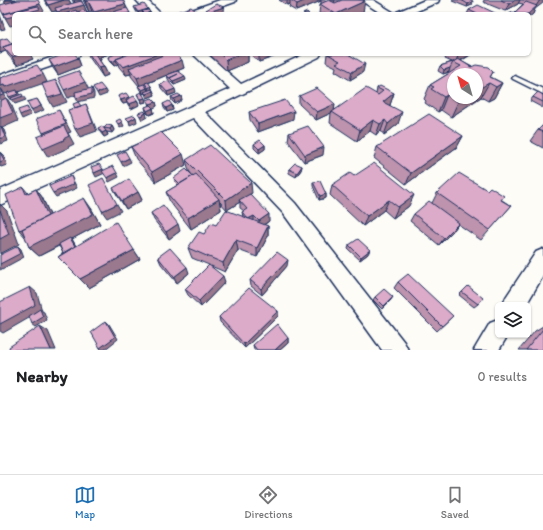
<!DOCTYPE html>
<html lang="en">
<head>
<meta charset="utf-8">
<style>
  :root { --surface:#fff; --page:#f6f6f6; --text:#202124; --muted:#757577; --line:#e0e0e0; --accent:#1f6fb2 }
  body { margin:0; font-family:Itim,sans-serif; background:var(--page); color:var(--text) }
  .controls { position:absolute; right:12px; bottom:12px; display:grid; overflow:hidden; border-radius:6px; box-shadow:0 1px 3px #0004 }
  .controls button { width:36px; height:36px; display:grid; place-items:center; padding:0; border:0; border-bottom:1px solid var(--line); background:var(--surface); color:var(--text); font:20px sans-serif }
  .compass { position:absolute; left:447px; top:68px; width:36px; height:36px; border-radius:50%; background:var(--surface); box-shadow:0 1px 3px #0004; rotate:323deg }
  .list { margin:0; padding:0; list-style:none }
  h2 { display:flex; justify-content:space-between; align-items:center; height:52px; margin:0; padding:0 16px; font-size:17px }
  h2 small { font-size:13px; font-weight:400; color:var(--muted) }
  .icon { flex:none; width:22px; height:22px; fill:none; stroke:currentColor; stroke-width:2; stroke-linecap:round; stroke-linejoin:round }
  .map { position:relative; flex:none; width:543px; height:350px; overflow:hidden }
  .search { position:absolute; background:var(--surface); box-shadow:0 1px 3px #0004; left:12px; right:12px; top:12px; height:44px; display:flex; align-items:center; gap:10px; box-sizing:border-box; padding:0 14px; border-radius:6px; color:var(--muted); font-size:15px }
  .sheet { height:124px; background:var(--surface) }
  nav { display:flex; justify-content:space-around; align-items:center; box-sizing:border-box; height:56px; border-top:1px solid var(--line); background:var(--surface); font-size:11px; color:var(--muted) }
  nav a { display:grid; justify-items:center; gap:2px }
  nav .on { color:var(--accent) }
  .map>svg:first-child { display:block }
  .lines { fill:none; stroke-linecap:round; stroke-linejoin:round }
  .service-casing { stroke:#1b2f5e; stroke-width:3 }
  .minor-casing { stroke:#1b2f5e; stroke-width:3 }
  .service { fill:#fdfcf7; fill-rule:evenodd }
  .minor { fill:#fdfcf7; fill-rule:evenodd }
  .wall { fill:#bd93ad; stroke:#1b2f5e }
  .shaded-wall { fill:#9a788d; stroke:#1b2f5e }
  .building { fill:#dcabc9; stroke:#1b2f5e }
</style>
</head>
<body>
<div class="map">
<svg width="543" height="350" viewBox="0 0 543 350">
  <rect width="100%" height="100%" fill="#fdfcf7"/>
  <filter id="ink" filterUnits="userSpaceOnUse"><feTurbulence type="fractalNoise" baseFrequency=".025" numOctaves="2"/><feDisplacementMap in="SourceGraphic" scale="8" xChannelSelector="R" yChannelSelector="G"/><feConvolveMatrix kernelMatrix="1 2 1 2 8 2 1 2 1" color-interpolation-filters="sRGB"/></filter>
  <g filter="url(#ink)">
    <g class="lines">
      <defs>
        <path id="service" d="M 515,76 L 543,89 L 543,94 L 513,79 L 512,78 Z"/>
        <path id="minor" d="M 0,0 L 15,0 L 14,2 L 0,6 Z
          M 136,0 L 147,0 L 161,14 L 149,14 Z
          M 220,0 L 236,0 L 235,2 L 201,14 L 184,14 L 186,12 Z
          M 360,0 L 373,0 L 396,14 L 397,12 L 425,0 L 439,0 L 438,2 L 410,14 L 382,14 Z
          M 62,54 L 80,54 L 78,57 L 0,84 L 0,75 Z
          M 193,54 L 207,54 L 241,84 L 305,54 L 321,54 L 319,57 L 205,112 L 295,203 L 404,342 L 408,350 L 382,350 L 283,213 L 193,118 L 0,205 L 0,190 L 230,89 Z
          M 543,249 L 543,276 L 526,305 L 503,305 L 506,297 L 536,252 Z
          M 498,320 L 498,335 L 508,335 L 499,350 L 474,350 L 490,323 Z"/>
      </defs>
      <use href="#service" class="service-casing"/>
      <use href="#minor" class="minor-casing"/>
      <use href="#service" class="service"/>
      <use href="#minor" class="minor"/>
    </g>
    <path class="wall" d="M 44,0 L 69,0 L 71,4 L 74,3 L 72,0 L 81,0 L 88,14 L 58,14 L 56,11 L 52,12 Z
      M 83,0 L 123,0 L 130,14 L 93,14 L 92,11 L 89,12 Z
      M 279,0 L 363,0 L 363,12 L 358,14 L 319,14 L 320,4 L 321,4 L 321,1 L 296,11 L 289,7 L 290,4 L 287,5 Z
      M 453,0 L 471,0 L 472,5 L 467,7 L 452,1 Z
      M 484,0 L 543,0 L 535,9 L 533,14 L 529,17 L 529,14 L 514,13 L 523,4 L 518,3 L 518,4 L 505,11 L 483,2 Z
      M 134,7 L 148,9 L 151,14 L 138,14 L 136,11 Z
      M 224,7 L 224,11 L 216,14 L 206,14 L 206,10 Z
      M 469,10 L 497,14 L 467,14 Z
      M 0,40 L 12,44 L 33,59 L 17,65 L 8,55 L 6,51 L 0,53 Z
      M 87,54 L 109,54 L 100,57 L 101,60 L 100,61 L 104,67 L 108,75 L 103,77 Z
      M 112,54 L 123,54 L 124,56 L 129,54 L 163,54 L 163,55 L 166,54 L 183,54 L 178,56 L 184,68 L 148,83 L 151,86 L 155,95 L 147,98 L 146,96 L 145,93 L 143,94 L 140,90 L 138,86 L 139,86 L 131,76 L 131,74 L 126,75 L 119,67 L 118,64 L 114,66 L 109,61 L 108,57 L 113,55 Z
      M 209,54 L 248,54 L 248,62 L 227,71 Z
      M 250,54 L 276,54 L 276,56 L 259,62 Z
      M 327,54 L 348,54 L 363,72 L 350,80 L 335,71 L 336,67 L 326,62 Z
      M 447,54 L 472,54 L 461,61 L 502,83 L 494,98 L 488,101 L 481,97 L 451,117 L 441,110 L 438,112 L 425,103 L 426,101 L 424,99 L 430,85 L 448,74 L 449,72 L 443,74 L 438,71 L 440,66 L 452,62 L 445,59 Z
      M 78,58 L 81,66 L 58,75 L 53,68 L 49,60 Z
      M 167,75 L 186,80 L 174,85 L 171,82 L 170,82 L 168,79 Z
      M 160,84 L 176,93 L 168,96 L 161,88 Z
      M 377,88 L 394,93 L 390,105 L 398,124 L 384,135 L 381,131 L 376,135 L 370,131 L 357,141 L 330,123 L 331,113 L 316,120 L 299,104 L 299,96 L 335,104 L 334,110 L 376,94 Z
      M 137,94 L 146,102 L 142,103 L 139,98 Z
      M 543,95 L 543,108 L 530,101 L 533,97 Z
      M 118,96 L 129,97 L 130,98 L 139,105 L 131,109 L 127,103 L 123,104 L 120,100 Z
      M 181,96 L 182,100 L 175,104 L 172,101 L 171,97 Z
      M 147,100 L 156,102 L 157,106 L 153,108 L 154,113 L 149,115 L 146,112 L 145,107 L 149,106 Z
      M 163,104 L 172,105 L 173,110 L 167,112 L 164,108 Z
      M 249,112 L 293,119 L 258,132 L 250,120 Z
      M 543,125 L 543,148 L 530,141 L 538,130 Z
      M 112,126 L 114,130 L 112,133 L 107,132 L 108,135 L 104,137 L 100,132 L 98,128 L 105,129 L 104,128 Z
      M 289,133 L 323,155 L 304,162 L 288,141 Z
      M 463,136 L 457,147 L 406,184 L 374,158 L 377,147 Z
      M 254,144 L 265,145 L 265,149 L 259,153 L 254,148 Z
      M 131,147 L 186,165 L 156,182 L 136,159 Z
      M 186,160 L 252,193 L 250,194 L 269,221 L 264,225 L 268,226 L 268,236 L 257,257 L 238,250 L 225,272 L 211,266 L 225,282 L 201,307 L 188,295 L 185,289 L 209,265 L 192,258 L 188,248 L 204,234 L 216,225 L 243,217 L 242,212 L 244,211 L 240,208 L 240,202 L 227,210 L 220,202 L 221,210 L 191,229 L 170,202 L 166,192 L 178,185 L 175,182 L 174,178 L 193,176 L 189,171 Z
      M 302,166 L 301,170 L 296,177 L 289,173 L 289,169 Z
      M 354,176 L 409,206 L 393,218 L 384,210 L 363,226 L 330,195 L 332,185 Z
      M 313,182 L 326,194 L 326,198 L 319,200 L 313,186 Z
      M 23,187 L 28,193 L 36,189 L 42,197 L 50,215 L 91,208 L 100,224 L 72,239 L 76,246 L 134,250 L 140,259 L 89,288 L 58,257 L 63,253 L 59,246 L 39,256 L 29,247 L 25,236 L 19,230 Z
      M 113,188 L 138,192 L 142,200 L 126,209 L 117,195 Z
      M 437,193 L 502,200 L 511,206 L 481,240 L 458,224 L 454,230 L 439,245 L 410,221 L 414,214 L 432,203 Z
      M 151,213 L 180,231 L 169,239 L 154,220 Z
      M 349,245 L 368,254 L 360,260 L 348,249 Z
      M 158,257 L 189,273 L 177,283 L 161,264 Z
      M 287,266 L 262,295 L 251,286 L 250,280 Z
      M 398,282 L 453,316 L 437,331 L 394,288 Z
      M 468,286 L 478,304 L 474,307 L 459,295 Z
      M 375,297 L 391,300 L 382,309 L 373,300 Z
      M 278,311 L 278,316 L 245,348 L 220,322 L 219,317 Z
      M 543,326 L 543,350 L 519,350 L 535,331 Z
      M 288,338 L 288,343 L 280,350 L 254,350 L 254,349 L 253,345 Z"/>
    <path class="shaded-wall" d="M 7,0 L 29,0 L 8,9 L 4,1 Z
      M 64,0 L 69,0 L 72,6 L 52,12 L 48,5 Z
      M 74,0 L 81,0 L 82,2 L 75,4 Z
      M 287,0 L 290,0 L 290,4 L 287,5 Z
      M 306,0 L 321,0 L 321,1 L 296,11 L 297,4 Z
      M 327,0 L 335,0 L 334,4 L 326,7 Z
      M 515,0 L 520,0 L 518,4 L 505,11 L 509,4 Z
      M 540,0 L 543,0 L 543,3 L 535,9 L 533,14 L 529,17 L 529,14 L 528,14 L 536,6 Z
      M 85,1 L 88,1 L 92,11 L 89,12 Z
      M 365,1 L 363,12 L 358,14 L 336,14 Z
      M 473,1 L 472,5 L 467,7 L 468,4 Z
      M 40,4 L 44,11 L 42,12 L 42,14 L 14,14 L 14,25 L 10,26 L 3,14 Z
      M 125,4 L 128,13 L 130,13 L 130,14 L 95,14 L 94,12 Z
      M 84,5 L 87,13 L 84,14 L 58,14 L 57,12 Z
      M 224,7 L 224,11 L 216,14 L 208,14 L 208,12 Z
      M 148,9 L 149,12 L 150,12 L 151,14 L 145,14 L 142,11 L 143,14 L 139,14 L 138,12 Z
      M 0,15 L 5,29 L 0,30 Z
      M 12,44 L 3,47 L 6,51 L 0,53 L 0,48 Z
      M 21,54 L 30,54 L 33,59 L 17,65 L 12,57 Z
      M 39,54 L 45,54 L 40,56 Z
      M 95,54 L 109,54 L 100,57 L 101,60 L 98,61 Z
      M 158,54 L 163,54 L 165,60 L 129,68 L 131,74 L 126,75 L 123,67 Z
      M 176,54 L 183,54 L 176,57 Z
      M 240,54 L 248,54 L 248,62 L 227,71 L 226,60 Z
      M 259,54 L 276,54 L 276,56 L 259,62 Z
      M 459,54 L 472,54 L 456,63 L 455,63 Z
      M 78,58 L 81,66 L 58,75 L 54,67 Z
      M 116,60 L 118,64 L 114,66 L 112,62 Z
      M 182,60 L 184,68 L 140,86 L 137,78 Z
      M 365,64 L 363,72 L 350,80 L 352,72 Z
      M 104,67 L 108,75 L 103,77 L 99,68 Z
      M 450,68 L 449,72 L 443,74 L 444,70 Z
      M 493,72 L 486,84 L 489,83 L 481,97 L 451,117 L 458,102 L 465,98 L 477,98 L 477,90 L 490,77 Z
      M 43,74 L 47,82 L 18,92 L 21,97 L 23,96 L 26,100 L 15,104 L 9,97 L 9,93 L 5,94 L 0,87 L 0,86 Z
      M 185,76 L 186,80 L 174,85 L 173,81 Z
      M 56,80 L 67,102 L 53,107 L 48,98 Z
      M 85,82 L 89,90 L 68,98 L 64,90 Z
      M 502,83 L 494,98 L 488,101 L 496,87 Z
      M 151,86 L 153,91 L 150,92 L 148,88 Z
      M 0,88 L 12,106 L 18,121 L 2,128 L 4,130 L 8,141 L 0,144 Z
      M 92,88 L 94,93 L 94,98 L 78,102 L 76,98 Z
      M 147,88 L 148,92 L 144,92 L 145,93 L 143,94 L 142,90 Z
      M 175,89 L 176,93 L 168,96 L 167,92 Z
      M 105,90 L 107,94 L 99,97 L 97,93 Z
      M 153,91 L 155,95 L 147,98 L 146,94 Z
      M 394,93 L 390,105 L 380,113 L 383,102 Z
      M 447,95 L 441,110 L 438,112 L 444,97 Z
      M 181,96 L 182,100 L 175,104 L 174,99 Z
      M 129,97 L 131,101 L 126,100 L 127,103 L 123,104 L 121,100 Z
      M 145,98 L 146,102 L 142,103 L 141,99 Z
      M 37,99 L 44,110 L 34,114 L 31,110 Z
      M 138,101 L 139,105 L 131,109 L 129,104 Z
      M 156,102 L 157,106 L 152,109 L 150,104 Z
      M 86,104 L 97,131 L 80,137 L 75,129 Z
      M 335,104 L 334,112 L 332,112 L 331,113 L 316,120 L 317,112 Z
      M 172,105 L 173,110 L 167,112 L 166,108 Z
      M 27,107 L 31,115 L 22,119 L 20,115 Z
      M 153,108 L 154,113 L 149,115 L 147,111 Z
      M 59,110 L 71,132 L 68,133 L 74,144 L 68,147 L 68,148 L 48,157 L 43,149 L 48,141 L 43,133 Z
      M 294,111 L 293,119 L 258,132 L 258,124 Z
      M 402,112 L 398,124 L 384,135 L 388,124 Z
      M 146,113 L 147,117 L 142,120 L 140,116 Z
      M 136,117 L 137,122 L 130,125 L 129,121 Z
      M 373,120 L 370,131 L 357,141 L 360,130 Z
      M 385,120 L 381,131 L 376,135 L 380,124 Z
      M 122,122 L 124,126 L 120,128 L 118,124 Z
      M 112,126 L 114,130 L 112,133 L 110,129 Z
      M 106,131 L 108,135 L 104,137 L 102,133 Z
      M 463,136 L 457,147 L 406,184 L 411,173 Z
      M 265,145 L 265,149 L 259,153 L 259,149 Z
      M 324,147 L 323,155 L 304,162 L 305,155 Z
      M 0,152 L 4,156 L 7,165 L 1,167 L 0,166 Z
      M 183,154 L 186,165 L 156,182 L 152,172 Z
      M 129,158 L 131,162 L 123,166 L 121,162 Z
      M 302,166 L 301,170 L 296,177 L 297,173 Z
      M 103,169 L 105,173 L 96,177 L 94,173 Z
      M 117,173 L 119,177 L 109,182 L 107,178 Z
      M 71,176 L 77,188 L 56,197 L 53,193 Z
      M 251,183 L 252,193 L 240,201 L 239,200 L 240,202 L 227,210 L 226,200 Z
      M 36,189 L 42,197 L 54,224 L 26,238 L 19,230 Z
      M 138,192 L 142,200 L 126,209 L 122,201 Z
      M 326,194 L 326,198 L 319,200 L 320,196 Z
      M 414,195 L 409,206 L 393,218 L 398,207 Z
      M 84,198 L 91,208 L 100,224 L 72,239 L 78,251 L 66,257 L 71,239 L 39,256 L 29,247 Z
      M 219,199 L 221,210 L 191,229 L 188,218 Z
      M 389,200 L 384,210 L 363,226 L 367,216 Z
      M 0,204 L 7,211 L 19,244 L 0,254 Z
      M 117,204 L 121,211 L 107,218 L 102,211 Z
      M 269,214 L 269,221 L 259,228 L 259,221 Z
      M 254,216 L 254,223 L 248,219 Z
      M 459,223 L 454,230 L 439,245 L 444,238 Z
      M 178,224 L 180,231 L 169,239 L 166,232 Z
      M 268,226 L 268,236 L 257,257 L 257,248 Z
      M 236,240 L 238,250 L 225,272 L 223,263 Z
      M 18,246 L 21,249 L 24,257 L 0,270 L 0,264 Z
      M 134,250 L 140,259 L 89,288 L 80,279 Z
      M 370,250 L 368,254 L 360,260 L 361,257 Z
      M 288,260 L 287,266 L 262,295 L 261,289 Z
      M 187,267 L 189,273 L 177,283 L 174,277 Z
      M 223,276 L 225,282 L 201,307 L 199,301 Z
      M 30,287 L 37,293 L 42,311 L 44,312 L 47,320 L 36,327 L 32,324 L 41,311 L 3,333 L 0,331 L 0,324 Z
      M 393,297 L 391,300 L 382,309 L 384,306 Z
      M 278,311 L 278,316 L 245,348 L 244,344 Z
      M 106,321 L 109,324 L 118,339 L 104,350 L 102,350 L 100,348 Z
      M 40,326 L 48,331 L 56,350 L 51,350 Z
      M 288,338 L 288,343 L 280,350 L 275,350 Z"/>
    <path class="building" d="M 18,0 L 38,0 L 40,4 L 3,14 L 0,8 L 0,5 Z
      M 45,0 L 64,0 L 48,5 Z
      M 84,0 L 123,0 L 125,4 L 94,12 L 88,1 L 85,1 Z
      M 291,0 L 306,0 L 297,4 Z
      M 329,0 L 335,3 L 342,0 L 363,0 L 365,1 L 336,14 L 320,4 Z
      M 461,0 L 471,0 L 473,1 L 468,4 Z
      M 501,0 L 515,0 L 509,4 Z
      M 81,1 L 84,5 L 57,12 L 55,8 Z
      M 526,2 L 537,6 L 528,14 L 517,14 L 514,13 Z
      M 144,4 L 148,9 L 138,12 L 134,7 Z
      M 216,4 L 224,7 L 208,12 L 206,10 Z
      M 478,5 L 497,14 L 477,14 L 469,10 Z
      M 38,6 L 40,9 L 21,14 L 14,14 L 14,16 L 6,18 L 4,14 Z
      M 191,7 L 200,14 L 170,14 Z
      M 127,8 L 130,13 L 125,14 L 105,14 Z
      M 76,10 L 77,12 L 84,10 L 88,14 L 64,14 Z
      M 148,10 L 150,12 L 145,14 L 142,11 Z
      M 307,12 L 309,14 L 303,14 Z
      M 513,12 L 517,14 L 509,14 Z
      M 7,38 L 12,44 L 0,48 L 0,40 Z
      M 14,43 L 14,54 L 21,54 L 12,57 L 3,47 Z
      M 65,54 L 75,54 L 78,58 L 54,67 L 49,60 Z
      M 89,54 L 95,54 L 104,67 L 99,68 Z
      M 115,54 L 123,54 L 124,56 L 116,59 L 116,60 L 112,62 L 108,57 Z
      M 129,54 L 158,54 L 123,67 L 116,59 Z
      M 166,54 L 176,54 L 182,60 L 137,78 L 129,68 Z
      M 220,54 L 240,54 L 226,60 Z
      M 328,54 L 348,54 L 365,64 L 352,72 L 336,63 L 340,61 Z
      M 458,59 L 471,67 L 476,65 L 488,67 L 493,72 L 490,77 L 502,83 L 496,87 L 489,83 L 477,90 L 477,74 L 453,74 L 453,98 L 465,98 L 458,102 L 447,95 L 444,97 L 431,89 L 434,87 L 430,85 L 461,66 L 453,62 Z
      M 453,62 L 450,68 L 444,70 L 440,66 Z
      M 37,65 L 43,74 L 5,87 L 4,85 L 0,86 L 0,78 Z
      M 78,71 L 85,82 L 64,90 L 58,78 Z
      M 178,71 L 185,76 L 173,81 L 170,78 L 178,74 L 169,78 L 167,75 Z
      M 56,80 L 62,94 L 48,98 L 42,84 Z
      M 168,81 L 175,89 L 167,92 L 160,84 Z
      M 148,82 L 151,86 L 148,88 L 145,83 Z
      M 100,84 L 105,90 L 97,93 L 93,87 Z
      M 144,84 L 147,88 L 142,90 L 138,86 Z
      M 380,86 L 394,93 L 383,102 L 402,112 L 388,124 L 385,120 L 380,124 L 373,120 L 360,130 L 332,112 L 366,88 L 378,95 L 383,91 L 377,88 Z
      M 0,88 L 3,95 L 0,96 Z
      M 92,88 L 92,94 L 76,98 L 75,92 Z
      M 317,88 L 335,104 L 317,112 L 299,96 Z
      M 152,89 L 153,91 L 146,94 L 144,92 Z
      M 17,90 L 18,94 L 9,97 L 7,93 Z
      M 141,92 L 145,98 L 141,99 L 137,94 Z
      M 538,92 L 543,95 L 543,102 L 533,97 Z
      M 126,93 L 129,97 L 121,100 L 118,96 Z
      M 22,94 L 23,96 L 12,100 L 11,98 Z
      M 178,94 L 181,96 L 174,99 L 171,97 Z
      M 134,96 L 138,101 L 129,104 L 126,100 Z
      M 6,98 L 13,113 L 0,118 L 0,101 Z
      M 152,98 L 156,102 L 150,104 L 147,100 Z
      M 37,99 L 41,106 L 31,110 L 27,102 Z
      M 285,100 L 294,111 L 258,124 L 249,112 Z
      M 169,101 L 172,105 L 166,108 L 163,104 Z
      M 78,102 L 81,106 L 75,108 L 73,104 Z
      M 86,104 L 93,123 L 75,129 L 68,110 Z
      M 150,105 L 153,108 L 147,111 L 145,107 Z
      M 27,107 L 29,111 L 20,115 L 18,110 Z
      M 59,110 L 66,124 L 43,133 L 36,119 Z
      M 144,111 L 146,113 L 140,116 L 138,113 Z
      M 429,114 L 463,136 L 411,173 L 377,147 Z
      M 134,115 L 136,117 L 129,121 L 126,118 Z
      M 120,119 L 122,122 L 118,124 L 116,121 Z
      M 107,125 L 112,126 L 110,129 L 104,128 Z
      M 543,125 L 543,132 L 538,130 Z
      M 1,126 L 5,137 L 0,139 L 0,127 Z
      M 64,126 L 69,136 L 63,139 L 64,140 L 43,149 L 37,137 Z
      M 102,126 L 106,131 L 102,133 L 98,128 Z
      M 308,126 L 324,147 L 305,155 L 289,133 Z
      M 161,132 L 183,154 L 152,172 L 131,147 Z
      M 260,140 L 265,145 L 259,149 L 254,144 Z
      M 210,145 L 251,183 L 226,200 L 186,160 Z
      M 125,151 L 129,158 L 121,162 L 117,155 Z
      M 0,152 L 4,160 L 0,162 Z
      M 295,163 L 302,166 L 297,173 L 289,169 Z
      M 374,163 L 414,195 L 398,207 L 389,200 L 367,216 L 332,185 L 350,173 L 354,176 Z
      M 99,164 L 103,169 L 94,173 L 91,167 Z
      M 113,166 L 117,173 L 107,178 L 102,171 Z
      M 186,169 L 193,176 L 180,184 L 174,178 Z
      M 459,173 L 487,190 L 490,187 L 504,196 L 501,200 L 511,206 L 490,230 L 437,193 Z
      M 196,174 L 219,199 L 188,218 L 166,192 Z
      M 71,176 L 74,184 L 53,193 L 49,186 Z
      M 103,178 L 117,204 L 102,211 L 89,185 Z
      M 129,179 L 138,192 L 122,201 L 113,188 Z
      M 320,181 L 326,194 L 320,196 L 313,182 Z
      M 23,187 L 26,194 L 36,189 L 48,216 L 22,229 L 19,230 L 6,195 Z
      M 250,194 L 269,214 L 259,221 L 254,216 L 248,219 L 242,212 L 247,209 L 239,200 Z
      M 84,198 L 93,214 L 29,247 L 22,229 Z
      M 429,201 L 459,223 L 444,238 L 414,214 Z
      M 163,205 L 178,224 L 166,232 L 151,213 Z
      M 0,210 L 9,234 L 0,239 Z
      M 226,210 L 268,226 L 257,248 L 236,240 L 223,263 L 188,248 L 199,232 L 204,234 L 211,223 L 216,225 Z
      M 116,222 L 134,250 L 80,279 L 58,257 Z
      M 70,238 L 75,246 L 63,253 L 59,244 Z
      M 358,239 L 370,250 L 361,257 L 349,245 Z
      M 18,246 L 21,253 L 0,264 L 0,255 Z
      M 170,248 L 187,267 L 174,277 L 158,257 Z
      M 277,252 L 288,260 L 261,289 L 250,280 Z
      M 209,265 L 223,276 L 199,301 L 185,289 Z
      M 408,274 L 453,316 L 442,326 L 398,282 Z
      M 468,286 L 483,298 L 478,304 L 462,292 Z
      M 30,287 L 35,305 L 0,324 L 0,302 Z
      M 249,288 L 278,311 L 244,344 L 219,317 Z
      M 384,289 L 393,297 L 384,306 L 375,297 Z
      M 40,309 L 43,317 L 32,324 L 29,316 Z
      M 106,321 L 115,337 L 100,348 L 91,332 Z
      M 277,324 L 288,338 L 275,350 L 257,350 L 253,345 Z
      M 40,326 L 51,350 L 10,350 L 9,347 Z
      M 543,329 L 543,350 L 526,350 Z"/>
  </g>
</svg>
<div class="controls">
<button><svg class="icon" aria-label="layers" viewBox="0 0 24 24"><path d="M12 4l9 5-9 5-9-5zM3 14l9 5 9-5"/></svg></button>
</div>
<svg class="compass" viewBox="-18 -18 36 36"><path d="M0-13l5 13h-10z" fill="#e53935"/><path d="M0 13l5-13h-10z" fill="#757577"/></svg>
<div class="search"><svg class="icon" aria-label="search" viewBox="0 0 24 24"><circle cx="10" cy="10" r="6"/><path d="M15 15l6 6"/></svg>Search here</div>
</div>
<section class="sheet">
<h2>Nearby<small>0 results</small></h2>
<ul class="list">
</ul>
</section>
<nav>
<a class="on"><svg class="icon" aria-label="map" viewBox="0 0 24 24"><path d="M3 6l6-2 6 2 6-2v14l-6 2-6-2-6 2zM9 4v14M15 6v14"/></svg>Map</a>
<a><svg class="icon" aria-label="directions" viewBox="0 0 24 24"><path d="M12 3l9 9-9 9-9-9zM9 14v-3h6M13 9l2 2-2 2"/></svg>Directions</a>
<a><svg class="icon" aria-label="saved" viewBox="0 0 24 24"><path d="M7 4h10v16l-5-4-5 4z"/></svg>Saved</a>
</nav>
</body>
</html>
